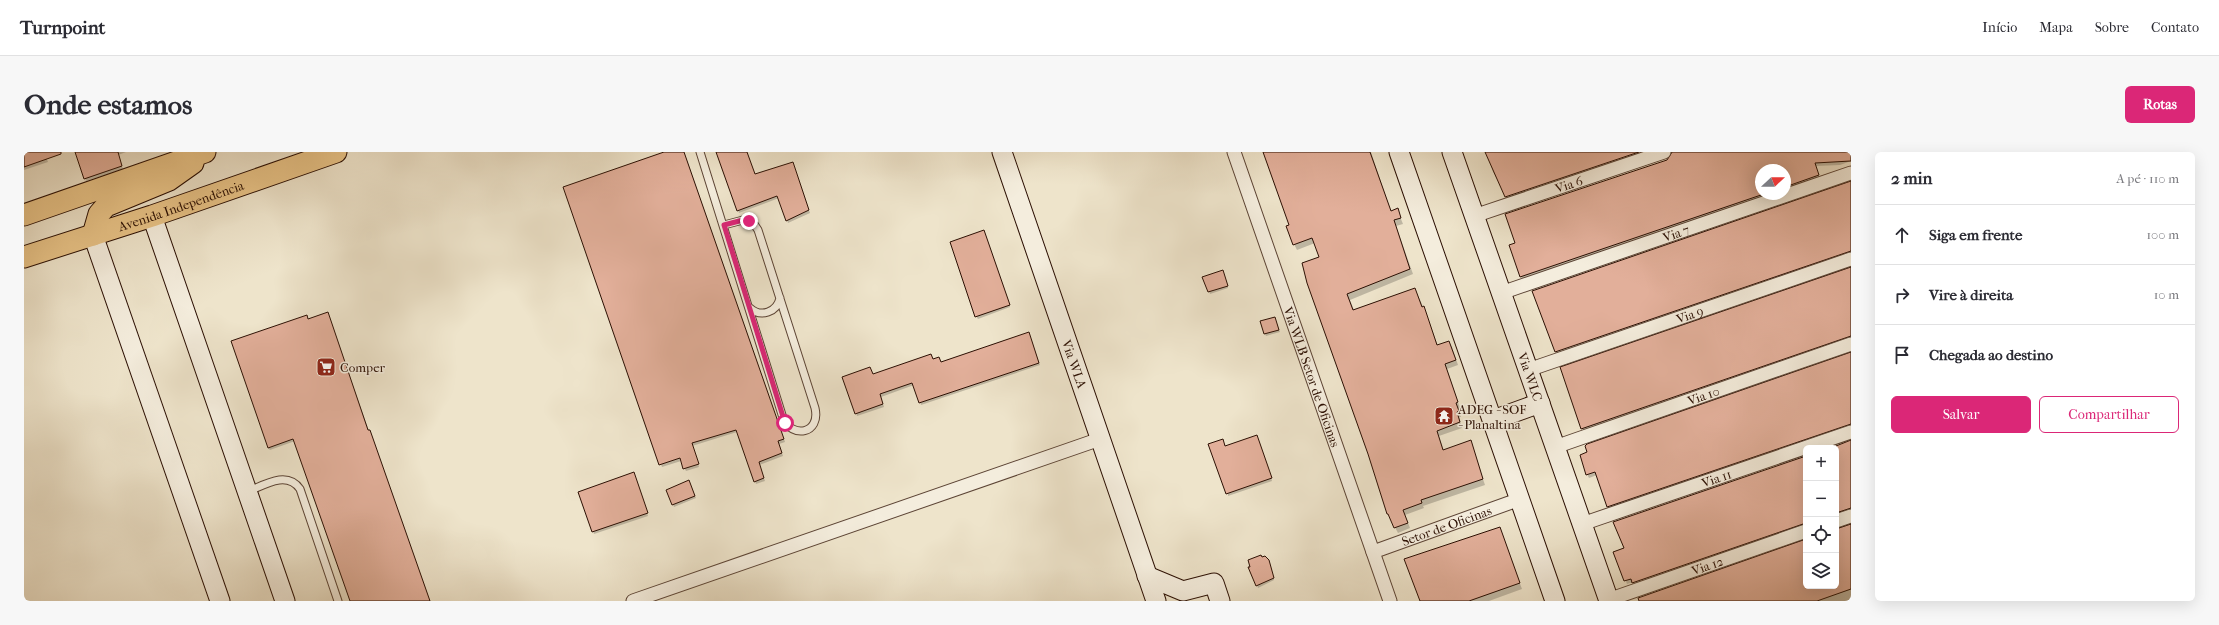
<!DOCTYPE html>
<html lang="pt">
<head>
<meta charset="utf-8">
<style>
  :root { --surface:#fff; --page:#f7f7f7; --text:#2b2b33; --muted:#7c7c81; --line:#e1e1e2; --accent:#db2777 }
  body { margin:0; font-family:"IM FELL French Canon",serif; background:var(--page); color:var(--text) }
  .controls { position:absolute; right:12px; bottom:12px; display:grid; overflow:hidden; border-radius:6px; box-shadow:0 4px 16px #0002 }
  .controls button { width:36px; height:36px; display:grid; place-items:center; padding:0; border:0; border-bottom:1px solid var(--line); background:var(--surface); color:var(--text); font:20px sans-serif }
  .compass { position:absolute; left:1731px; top:12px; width:36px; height:36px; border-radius:50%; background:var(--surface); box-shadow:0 4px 16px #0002; rotate:68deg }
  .stop { position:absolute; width:12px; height:12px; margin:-9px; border:3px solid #db2777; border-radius:50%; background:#fff }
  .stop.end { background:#db2777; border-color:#fff; box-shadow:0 1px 4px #0008 }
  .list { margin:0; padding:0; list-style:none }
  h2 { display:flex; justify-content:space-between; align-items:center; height:52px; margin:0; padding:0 16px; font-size:17px }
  h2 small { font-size:13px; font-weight:400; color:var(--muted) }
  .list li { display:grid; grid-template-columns:26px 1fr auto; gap:12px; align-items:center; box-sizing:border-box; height:60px; padding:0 16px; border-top:1px solid var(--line) }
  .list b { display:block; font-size:15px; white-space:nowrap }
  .list em { font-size:13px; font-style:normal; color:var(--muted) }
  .actions { display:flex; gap:8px; padding:12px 16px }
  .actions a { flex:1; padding:9px 0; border:1px solid var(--accent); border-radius:6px; text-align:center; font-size:14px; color:var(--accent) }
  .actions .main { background:var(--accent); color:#fff }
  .icon { flex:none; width:22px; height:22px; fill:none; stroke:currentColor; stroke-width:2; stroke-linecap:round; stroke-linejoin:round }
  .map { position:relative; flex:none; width:1827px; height:449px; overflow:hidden; border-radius:6px }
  header { display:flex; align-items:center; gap:24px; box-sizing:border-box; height:56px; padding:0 20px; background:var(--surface); border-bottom:1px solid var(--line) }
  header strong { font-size:19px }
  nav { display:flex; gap:22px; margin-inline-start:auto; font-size:14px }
  .intro { display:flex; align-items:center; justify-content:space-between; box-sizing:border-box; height:96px; padding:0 24px }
  h1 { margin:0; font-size:28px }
  .button { padding:10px 18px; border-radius:6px; background:var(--accent); color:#fff; font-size:14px; font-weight:700 }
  main { display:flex; gap:24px; padding:0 24px }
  aside { flex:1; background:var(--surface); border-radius:6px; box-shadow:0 4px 16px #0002 }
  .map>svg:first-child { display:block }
  .shadow { fill:#0003 }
  .building { fill:#e2af9a; stroke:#2b0f03 }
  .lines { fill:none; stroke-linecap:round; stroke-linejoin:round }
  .lane-casing { stroke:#5c4435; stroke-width:9 }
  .street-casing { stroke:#5c4435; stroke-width:15 }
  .secondary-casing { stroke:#2b0f03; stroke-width:21 }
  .primary-casing { stroke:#2b0f03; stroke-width:23 }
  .lane { stroke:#f4eddd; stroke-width:7 }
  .street { stroke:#f4eddd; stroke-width:13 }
  .secondary { stroke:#f4eddd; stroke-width:19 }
  .primary { stroke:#e7c286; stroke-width:21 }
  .route { stroke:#db2777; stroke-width:5 }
  .labels { text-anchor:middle; stroke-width:3; stroke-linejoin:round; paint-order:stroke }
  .street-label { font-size:13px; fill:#2b0f03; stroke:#f4eddd }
  .poi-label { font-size:13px; fill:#2b0f03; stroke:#f4eddd; text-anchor:start }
</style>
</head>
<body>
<header>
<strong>Turnpoint</strong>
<nav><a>Início</a><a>Mapa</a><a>Sobre</a><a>Contato</a></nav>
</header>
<div class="intro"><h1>Onde estamos</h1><a class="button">Rotas</a></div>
<main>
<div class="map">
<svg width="1827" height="449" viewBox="0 0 1827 449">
  <rect width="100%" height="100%" fill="#eee4cb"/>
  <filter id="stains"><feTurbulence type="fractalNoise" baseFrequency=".005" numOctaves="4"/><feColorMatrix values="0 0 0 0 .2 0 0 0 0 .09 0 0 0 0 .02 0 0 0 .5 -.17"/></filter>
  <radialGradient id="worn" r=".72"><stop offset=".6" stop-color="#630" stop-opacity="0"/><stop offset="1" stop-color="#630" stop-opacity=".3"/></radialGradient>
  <path class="shadow" d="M 2,0 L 38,0 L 22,5 L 24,10 L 0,18 L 0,2 Z
    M 52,0 L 102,0 L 94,3 L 99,17 L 62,29 Z
    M 643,0 L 660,0 L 761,290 L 755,292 L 759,304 L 735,313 L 741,329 L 732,332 L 713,280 L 668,294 L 675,315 L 662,319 L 657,309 L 638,315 L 540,36 Z
    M 693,0 L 723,0 L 731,23 L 770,14 L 786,61 L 764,71 L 755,46 L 715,61 Z
    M 1241,0 L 1347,0 L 1367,60 L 1373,57 L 1379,72 L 1372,74 L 1389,122 L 1326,148 L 1330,158 L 1391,137 L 1402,161 L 1414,194 L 1425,190 L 1428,195 L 1434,213 L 1423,217 L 1436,256 L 1434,256 L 1437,265 L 1435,265 L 1438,276 L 1415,284 L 1420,299 L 1446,289 L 1461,333 L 1399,354 L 1400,356 L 1381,363 L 1386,376 L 1374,381 L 1364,362 L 1296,106 L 1291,91 L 1273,98 L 1270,92 L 1266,74 Z
    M 1463,0 L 1627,0 L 1484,48 L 1469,20 Z
    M 1648,0 L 1827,0 L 1827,9 L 1816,13 L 1792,14 L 1796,27 L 1761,39 L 1761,18 L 1737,18 L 1737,42 L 1752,42 L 1499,128 L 1497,125 L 1643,8 Z
    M 1827,31 L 1827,102 L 1533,203 L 1509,140 Z
    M 961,82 L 986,155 L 954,167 L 952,164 Z
    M 1827,117 L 1827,187 L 1560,280 L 1537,216 Z
    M 1200,122 L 1204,136 L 1186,142 L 1180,126 Z
    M 283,164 L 284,168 L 304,164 L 406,449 L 327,449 L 271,289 L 246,298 L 244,296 Z
    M 1251,166 L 1256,180 L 1242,184 L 1241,182 Z
    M 1006,184 L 1016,213 L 897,253 L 890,233 L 857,245 L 860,255 L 833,264 L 832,261 L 849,223 L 909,208 L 917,212 Z
    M 1827,202 L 1827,275 L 1586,358 L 1573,323 L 1565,326 L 1563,322 Z
    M 1234,287 L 1248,329 L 1204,344 L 1201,295 Z
    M 1827,290 L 1827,359 L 1812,364 L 1812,296 L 1808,296 Z
    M 1782,305 L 1782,376 L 1611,434 L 1609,430 L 1603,432 L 1591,400 Z
    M 610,324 L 624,364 L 570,382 L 555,340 Z
    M 666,332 L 672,346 L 650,355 L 643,338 Z
    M 1827,373 L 1827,449 L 1616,449 L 1782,389 L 1782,434 L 1812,434 L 1812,377 Z
    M 1475,376 L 1498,437 L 1465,449 L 1396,449 L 1381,408 Z
    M 1246,412 L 1250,428 L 1234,436 L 1227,416 Z"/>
  <path class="building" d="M 0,0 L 37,0 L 37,2 L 0,15 Z
    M 51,0 L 94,0 L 98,14 L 60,27 Z
    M 640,0 L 660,0 L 760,287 L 754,289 L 758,301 L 735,310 L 740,326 L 730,330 L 712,278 L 668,291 L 675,312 L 659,317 L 656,306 L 635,313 L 539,35 Z
    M 692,0 L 723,0 L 731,22 L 769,10 L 785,58 L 762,69 L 753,44 L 713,59 Z
    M 1239,0 L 1346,0 L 1367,59 L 1374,56 L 1377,66 L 1370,68 L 1386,117 L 1323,142 L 1329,158 L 1391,136 L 1398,155 L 1400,154 L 1413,193 L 1425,189 L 1432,208 L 1421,212 L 1434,250 L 1432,251 L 1435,259 L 1433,260 L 1436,270 L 1413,279 L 1419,298 L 1447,288 L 1459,327 L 1397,348 L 1398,351 L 1379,358 L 1384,371 L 1370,376 L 1364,362 L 1363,362 L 1344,302 L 1283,131 L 1278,111 L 1295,105 L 1288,86 L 1269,93 L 1262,74 L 1265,73 Z
    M 1461,0 L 1615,0 L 1481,45 Z
    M 1648,0 L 1827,0 L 1827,9 L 1791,11 L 1795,23 L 1761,35 L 1761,18 L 1737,18 L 1737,43 L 1496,125 L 1485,93 L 1491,91 L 1481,62 L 1643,8 Z
    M 1827,29 L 1827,99 L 1531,200 L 1508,139 Z
    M 960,78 L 986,153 L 951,165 L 926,90 Z
    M 1827,115 L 1827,184 L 1557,277 L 1536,215 Z
    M 1199,118 L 1204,134 L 1184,140 L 1178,125 Z
    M 304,160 L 344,278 L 346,278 L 406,449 L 326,449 L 269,287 L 244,296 L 207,189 L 283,163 L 284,167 Z
    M 1251,165 L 1255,178 L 1240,182 L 1236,169 Z
    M 1005,180 L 1015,211 L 895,251 L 888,231 L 856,242 L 859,252 L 831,262 L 818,225 L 846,215 L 849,222 L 907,202 L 909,207 L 915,205 L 917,210 Z
    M 1827,200 L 1827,272 L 1583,355 L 1571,320 L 1562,323 L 1556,303 L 1563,300 L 1561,294 L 1563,292 Z
    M 1233,283 L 1248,326 L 1202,342 L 1184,292 L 1199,287 L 1201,294 Z
    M 1827,288 L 1827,356 L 1812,361 L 1812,294 Z
    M 1782,304 L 1782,371 L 1608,431 L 1607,427 L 1600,429 L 1589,400 L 1600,396 L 1589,370 Z
    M 610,320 L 624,361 L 568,380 L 554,340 Z
    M 665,328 L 671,344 L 648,353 L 642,338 Z
    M 1827,372 L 1827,437 L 1793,449 L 1615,449 L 1614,446 L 1782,387 L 1782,434 L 1812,434 L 1812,377 Z
    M 1476,375 L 1496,431 L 1445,449 L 1396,449 L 1380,407 Z
    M 1237,403 L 1238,405 L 1241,404 L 1245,408 L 1250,426 L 1232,434 L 1224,415 L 1226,415 L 1224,408 Z"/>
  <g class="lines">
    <defs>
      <path id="lane" d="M 676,0 L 759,266 C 768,287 797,282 791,256 L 734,78 L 730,72 L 719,68 L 700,73
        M 726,156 C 737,166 753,160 756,146
        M 223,340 C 240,333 263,318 276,337 L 314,449"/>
      <g id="street">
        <path id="s1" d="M 1210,0 L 1366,449"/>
        <path id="s2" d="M 1450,64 L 1640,0"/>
        <path id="s3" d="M 1477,141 L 1827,21"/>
        <path id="s4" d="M 1504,218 L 1827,107"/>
        <path id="s5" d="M 1531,295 L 1827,192"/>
        <path d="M 1812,369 L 1827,364"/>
        <path id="s6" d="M 1558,372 L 1827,280"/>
        <path id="s7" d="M 1349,400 L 1496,347"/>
        <path id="s8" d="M 1584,448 L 1782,379"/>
        <path d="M 609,449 L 1076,287"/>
      </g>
      <g id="secondary">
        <path id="s9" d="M 978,0 L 1132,449"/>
        <path d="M 1375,0 L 1531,449"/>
        <path id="s10" d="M 1428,0 L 1585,449"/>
        <path d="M 128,64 L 261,449"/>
        <path d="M 69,83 L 196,449"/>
        <path d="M 1469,268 L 1516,251"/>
        <path d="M 1123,424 L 1159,439 L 1190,431 L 1196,449"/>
      </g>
      <g id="primary">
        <path d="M 0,63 L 181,0"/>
        <path d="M 69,83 L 75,62 L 82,54 L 145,28 L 169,11"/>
        <path id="s11" d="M 0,105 L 128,64 L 312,0"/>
      </g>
    </defs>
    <use href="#lane" class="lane-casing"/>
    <use href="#street" class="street-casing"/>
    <use href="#secondary" class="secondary-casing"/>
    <use href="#primary" class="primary-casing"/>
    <use href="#lane" class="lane"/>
    <use href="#street" class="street"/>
    <use href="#secondary" class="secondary"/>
    <use href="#primary" class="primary"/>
  </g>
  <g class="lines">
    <path class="route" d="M 725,69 L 719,68 L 700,73 L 761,271"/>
  </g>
  <defs>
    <symbol id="supermarket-square" viewBox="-11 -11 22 22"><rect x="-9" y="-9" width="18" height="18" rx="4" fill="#8f2418" stroke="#f4eddd"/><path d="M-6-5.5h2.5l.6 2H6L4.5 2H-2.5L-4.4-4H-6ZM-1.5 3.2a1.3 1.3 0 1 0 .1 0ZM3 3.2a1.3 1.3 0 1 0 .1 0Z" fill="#fff"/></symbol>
    <symbol id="temple-square" viewBox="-11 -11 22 22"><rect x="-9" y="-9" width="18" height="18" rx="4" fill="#8f2418" stroke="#f4eddd"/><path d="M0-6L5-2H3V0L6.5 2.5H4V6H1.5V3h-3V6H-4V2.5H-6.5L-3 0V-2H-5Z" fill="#fff"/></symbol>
  </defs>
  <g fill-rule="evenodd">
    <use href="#supermarket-square" x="291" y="204" width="22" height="22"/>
    <use href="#temple-square" x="1409" y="253" width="22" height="22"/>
  </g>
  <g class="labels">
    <g class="street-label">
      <text dy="5" stroke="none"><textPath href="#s2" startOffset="100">Via 6</textPath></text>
      <text dy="5" stroke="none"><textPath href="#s11" startOffset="165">Avenida Independência</textPath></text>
      <text dy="5" stroke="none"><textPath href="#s3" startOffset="185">Via 7</textPath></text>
      <text dy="5" stroke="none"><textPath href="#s4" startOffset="171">Via 9</textPath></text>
      <text dy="5" stroke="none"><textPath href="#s9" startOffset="224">Via WLA</textPath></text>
      <text dy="5" stroke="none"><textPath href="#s1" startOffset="238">Via WLB Setor de Oficinas</textPath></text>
      <text dy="5" stroke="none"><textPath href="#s10" startOffset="238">Via WLC</textPath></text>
      <text dy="5" stroke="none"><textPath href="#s5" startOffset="157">Via 10</textPath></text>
      <text dy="5" stroke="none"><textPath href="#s6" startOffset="142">Via 11</textPath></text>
      <text dy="5" stroke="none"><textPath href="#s7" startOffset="78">Setor de Oficinas</textPath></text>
      <text dy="5" stroke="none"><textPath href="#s8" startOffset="105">Via 12</textPath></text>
    </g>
    <g class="poi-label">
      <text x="316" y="220">Comper</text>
      <text x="1434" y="262">ADEG - SOF<tspan x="1434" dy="15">- Planaltina</tspan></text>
    </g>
  </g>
  <rect width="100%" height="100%" filter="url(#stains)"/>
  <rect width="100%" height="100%" fill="url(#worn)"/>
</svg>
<div class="controls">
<button>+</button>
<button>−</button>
<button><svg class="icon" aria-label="locate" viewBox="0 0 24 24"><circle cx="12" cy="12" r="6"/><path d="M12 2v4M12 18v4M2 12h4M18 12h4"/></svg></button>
<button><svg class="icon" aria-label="layers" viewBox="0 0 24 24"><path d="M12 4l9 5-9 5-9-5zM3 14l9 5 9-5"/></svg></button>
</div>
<svg class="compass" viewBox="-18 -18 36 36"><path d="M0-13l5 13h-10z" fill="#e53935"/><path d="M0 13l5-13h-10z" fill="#7c7c81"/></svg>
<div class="stop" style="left:761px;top:271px"></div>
<div class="stop end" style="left:725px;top:69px"></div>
</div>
<aside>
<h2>2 min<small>A pé · 110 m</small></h2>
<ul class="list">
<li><svg class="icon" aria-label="ahead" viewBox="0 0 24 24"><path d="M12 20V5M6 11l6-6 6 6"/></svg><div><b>Siga em frente</b></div><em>100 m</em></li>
<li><svg class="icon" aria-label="right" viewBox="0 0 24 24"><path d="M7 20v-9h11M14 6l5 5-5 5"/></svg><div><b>Vire à direita</b></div><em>10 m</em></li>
<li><svg class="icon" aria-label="arrive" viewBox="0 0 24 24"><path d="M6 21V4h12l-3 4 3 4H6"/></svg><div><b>Chegada ao destino</b></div></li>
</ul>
<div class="actions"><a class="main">Salvar</a><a>Compartilhar</a></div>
</aside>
</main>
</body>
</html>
